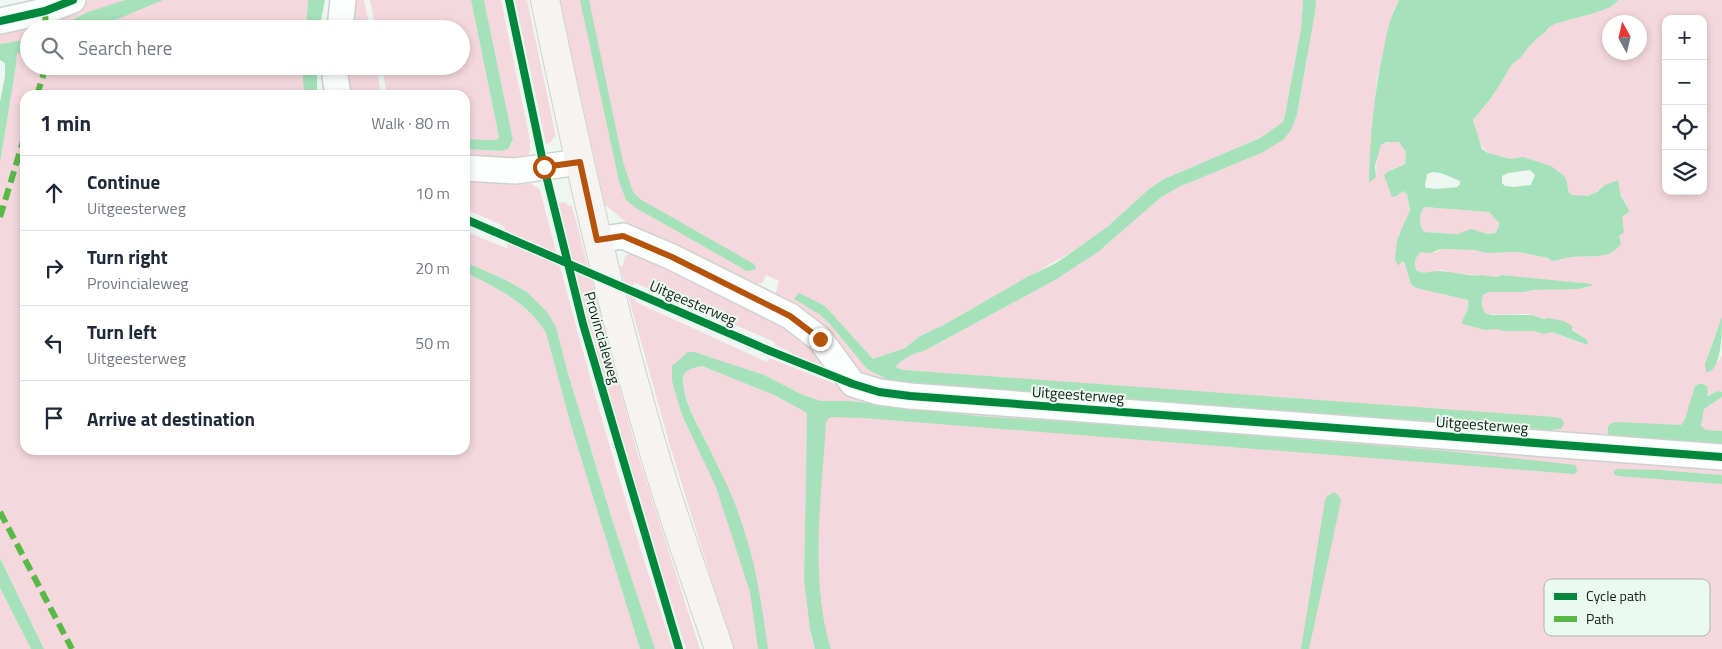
<!DOCTYPE html>
<html lang="en">
<head>
<meta charset="utf-8">
<style>
  :root { --surface:#fff; --page:#f2f2f3; --text:#1f2937; --muted:#747a83; --line:#e0e1e3 }
  body { margin:0; font-family:"Titillium Web",sans-serif; background:var(--page); color:var(--text) }
  .controls { position:absolute; right:15px; top:15px; display:grid; overflow:hidden; border-radius:10px; box-shadow:0 2px 8px #0003 }
  .controls button { width:45px; height:45px; display:grid; place-items:center; padding:0; border:0; border-bottom:1px solid var(--line); background:var(--surface); color:var(--text); font:25px sans-serif }
  .compass { position:absolute; left:1602px; top:15px; width:45px; height:45px; border-radius:50%; background:var(--surface); box-shadow:0 2px 8px #0003; rotate:352deg }
  .stop { position:absolute; width:15px; height:15px; margin:-11px; border:4px solid #b45309; border-radius:50%; background:#fff }
  .stop.end { background:#b45309; border-color:#fff; box-shadow:0 1px 5px #0008 }
  .list { margin:0; padding:0; list-style:none }
  h2 { display:flex; justify-content:space-between; align-items:center; height:65px; margin:0; padding:0 20px; font-size:21px }
  h2 small { font-size:16px; font-weight:400; color:var(--muted) }
  .list li { display:grid; grid-template-columns:32px 1fr auto; gap:15px; align-items:center; box-sizing:border-box; height:75px; padding:0 20px; border-top:1px solid var(--line) }
  .list b { display:block; font-size:19px; white-space:nowrap }
  .list p { margin:0; font-size:16px; white-space:nowrap; color:var(--muted) }
  .list em { font-size:16px; font-style:normal; color:var(--muted) }
  .icon { flex:none; width:28px; height:28px; fill:none; stroke:currentColor; stroke-width:2; stroke-linecap:round; stroke-linejoin:round }
  .map { position:relative; flex:none; width:1722px; height:649px; overflow:hidden }
  .search { position:absolute; background:var(--surface); box-shadow:0 2px 8px #0003; left:20px; top:20px; width:450px; height:55px; display:flex; align-items:center; gap:12px; box-sizing:border-box; padding:0 18px; border-radius:28px; color:var(--muted); font-size:19px }
  .panel { position:absolute; background:var(--surface); box-shadow:0 2px 8px #0003; left:20px; top:90px; width:450px; height:365px; border-radius:15px }
  .map>svg:first-child { display:block }
  .green { fill:#f4d8dd; fill-rule:evenodd }
  .water { fill:#a5e2ba; fill-rule:evenodd }
  .lines { fill:none; stroke-linecap:round; stroke-linejoin:round }
  .minor-casing { stroke:#ccd2ce; stroke-width:28 }
  .primary-casing { stroke:#cfd3d0; stroke-width:30 }
  .minor { stroke:#fcfefd; stroke-width:25 }
  .primary { stroke:#f6f3f3; stroke-width:28 }
  .quiet { stroke:#58b947; stroke-width:6; stroke-dasharray:12 6; stroke-linecap:butt }
  .cycleway-casing { stroke:#ebfaf0; stroke-width:11 }
  .cycleway { stroke:#00873e; stroke-width:8 }
  .route { stroke:#b45309; stroke-width:6 }
  .labels { text-anchor:middle; stroke-width:4; stroke-linejoin:round; paint-order:stroke }
  .street-label { font-size:15px; fill:#171c18; stroke:#ebfaf0 }
  .key { fill:#ebfaf0; stroke:#abb7af; stroke-width:1 }
  .key-label { font-size:14px; fill:#171c18 }
</style>
</head>
<body>
<div class="map">
<svg width="1722" height="649" viewBox="0 0 1722 649">
  <rect width="100%" height="100%" fill="#eef6f1"/>
  <path class="green" d="M 89,0 L 308,0 L 306,29 L 29,29 L 29,66 L 302,66 L 304,95 L 25,95 L 25,450 L 465,450 L 465,272 C 498,289 526,301 546,333 L 572,429 L 640,649 L 44,649 L 0,558 L 0,163 L 16,66 L 17,54 L 24,40 L 0,44 L 0,28 L 60,10 Z
    M 353,0 L 364,0 L 370,29 L 348,29 Z
    M 370,0 L 471,0 L 499,137 L 496,140 L 465,139 L 465,95 L 387,95 L 382,66 L 461,66 L 461,29 L 376,29 Z
    M 484,0 L 501,0 L 530,140 L 530,150 L 528,157 L 519,162 L 465,160 L 465,149 L 501,151 L 512,144 L 513,140 Z
    M 515,0 L 527,0 L 556,137 L 553,138 L 551,142 L 546,144 Z
    M 559,0 L 1303,0 L 1301,29 L 1285,115 L 1283,122 L 1260,138 L 1164,179 L 1149,189 L 1107,227 L 1075,250 L 942,326 L 920,336 L 905,348 L 873,359 L 825,306 L 819,314 L 829,323 L 867,369 L 906,383 L 1550,430 L 1561,429 L 1564,424 L 904,370 L 897,368 L 896,366 C 904,358 914,353 924,351 L 1055,280 L 1098,252 L 1160,198 L 1179,187 L 1261,153 L 1291,130 L 1297,115 L 1306,65 L 1316,0 L 1399,0 L 1394,9 L 1377,79 L 1370,161 L 1376,177 L 1377,155 L 1381,145 L 1393,141 L 1399,142 L 1406,152 L 1405,164 L 1390,170 L 1397,196 L 1403,191 L 1407,194 L 1410,210 L 1402,232 L 1399,234 L 1401,262 L 1403,261 C 1409,269 1408,282 1416,288 L 1468,300 C 1470,312 1463,314 1462,324 L 1485,330 L 1496,329 L 1504,331 L 1535,331 L 1544,334 L 1552,332 L 1585,345 L 1586,339 L 1572,329 L 1548,318 C 1541,320 1536,315 1529,314 C 1515,314 1499,316 1485,313 L 1482,310 L 1483,295 L 1487,292 L 1525,292 L 1532,290 L 1588,288 L 1576,282 L 1569,283 L 1502,275 L 1496,277 L 1482,275 L 1456,274 L 1448,271 L 1440,270 L 1429,273 L 1418,272 C 1412,265 1415,257 1421,252 L 1437,252 L 1441,249 L 1474,250 L 1486,253 L 1519,252 L 1548,258 L 1552,261 L 1563,260 L 1567,257 L 1575,256 L 1593,257 L 1611,252 C 1619,241 1622,230 1622,217 L 1628,213 C 1628,203 1626,205 1622,197 C 1620,191 1619,186 1616,180 C 1602,187 1592,199 1575,196 C 1572,195 1570,195 1569,192 C 1567,188 1567,183 1566,179 C 1554,172 1539,161 1524,158 C 1519,157 1514,159 1509,159 C 1479,155 1481,144 1473,120 C 1484,107 1495,94 1503,79 C 1506,75 1508,70 1511,66 C 1514,61 1519,60 1522,56 C 1528,48 1532,42 1540,36 C 1545,34 1546,29 1551,26 C 1566,18 1612,13 1618,0 L 1722,0 L 1722,316 L 1708,354 L 1718,362 L 1722,355 L 1722,392 L 1718,391 L 1706,396 L 1708,387 L 1699,384 L 1696,386 L 1685,419 L 1681,425 L 1674,425 L 1722,445 L 962,396 L 864,379 L 776,298 L 776,293 L 779,281 L 766,275 L 763,282 L 748,287 L 627,223 L 607,206 L 605,206 ZM 1666,19 L 1703,19 L 1703,191 L 1666,191 ZM 1610,22 L 1640,22 L 1640,52 L 1610,52 ZM 632,205 L 755,269 L 755,270 L 657,220 Z
    M 343,66 L 376,66 L 381,95 L 346,95 Z
    M 465,174 C 487,176 524,174 540,190 C 580,344 622,498 673,649 L 655,649 L 611,516 L 568,373 L 556,327 L 527,292 L 506,280 L 465,262 L 465,231 L 508,249 L 504,226 L 465,209 Z
    M 565,202 L 569,206 L 572,206 L 636,449 L 700,649 L 686,649 C 639,502 594,354 558,203 Z
    M 1424,207 L 1489,212 L 1499,223 L 1498,229 L 1494,233 L 1488,234 L 1477,231 L 1458,234 L 1424,232 C 1418,225 1419,214 1424,207 Z
    M 633,251 L 802,331 L 829,367 L 806,360 L 775,345 L 775,342 L 633,282 L 636,302 L 767,362 L 769,358 L 853,391 L 1722,463 L 1722,475 L 1660,470 L 1722,476 L 1722,649 L 733,649 L 670,446 L 620,266 L 623,266 C 624,258 625,254 633,251 ZM 684,362 L 764,375 L 803,395 L 821,401 L 851,401 L 955,414 L 817,405 L 819,635 L 812,640 L 810,630 L 804,580 L 807,413 L 774,395 L 702,366 C 694,367 685,368 684,377 C 679,397 711,450 720,470 C 730,493 739,516 748,539 L 683,401 L 679,375 Z
    M 1722,395 L 1722,431 L 1706,430 L 1701,426 L 1704,409 L 1722,397 Z
    M 0,588 L 31,649 L 0,649 Z"/>
  <path class="water" d="M 125,0 L 163,0 L 94,29 L 70,29 L 70,21 L 88,12 Z
    M 308,0 L 325,0 L 319,29 L 306,29 Z
    M 471,0 L 484,0 L 513,140 L 508,149 L 501,151 L 465,149 L 465,139 L 496,140 L 499,137 Z
    M 580,0 L 589,0 L 623,162 L 633,192 L 640,199 L 754,264 L 756,268 L 755,270 L 746,271 L 740,267 L 636,208 L 626,200 L 619,181 Z
    M 1303,0 L 1316,0 L 1315,12 L 1297,115 L 1291,130 L 1283,140 L 1261,153 L 1179,187 L 1160,198 L 1098,252 L 1055,280 L 924,351 C 914,353 904,358 896,366 L 897,368 L 904,370 L 1554,417 L 1562,419 L 1564,424 L 1561,429 L 1550,430 L 906,383 L 891,381 L 867,369 L 829,323 L 819,314 L 794,299 L 799,293 L 825,306 L 873,359 L 905,348 L 920,336 L 942,326 L 1027,277 L 1056,263 L 1075,250 L 1107,227 L 1149,189 L 1164,179 L 1260,138 L 1283,122 L 1285,115 L 1301,29 Z
    M 1399,0 L 1618,0 C 1612,13 1566,18 1551,26 C 1546,29 1545,34 1540,36 C 1532,42 1528,48 1522,56 C 1519,60 1514,61 1511,66 C 1508,70 1506,75 1503,79 C 1495,94 1484,107 1473,120 L 1482,149 L 1488,153 L 1510,159 L 1523,157 L 1551,166 L 1564,176 L 1566,179 L 1569,193 L 1572,195 L 1587,196 L 1597,192 L 1605,185 L 1618,180 L 1621,196 L 1629,210 L 1628,213 L 1622,217 L 1624,232 L 1619,236 L 1621,244 C 1608,261 1589,255 1571,257 C 1564,258 1559,261 1552,261 L 1548,258 L 1519,252 L 1486,253 L 1474,250 L 1441,249 L 1430,253 L 1421,252 C 1415,257 1414,262 1416,270 C 1424,275 1430,271 1439,271 C 1453,271 1467,277 1482,275 L 1496,277 L 1502,275 L 1592,284 L 1591,286 L 1579,289 L 1532,290 L 1525,292 L 1488,292 L 1483,295 C 1482,302 1481,307 1485,313 L 1492,315 L 1532,315 L 1544,319 L 1548,318 L 1564,321 L 1572,326 L 1572,330 L 1586,339 L 1588,342 L 1587,345 L 1552,332 L 1544,334 L 1534,331 L 1504,331 L 1496,329 L 1485,330 L 1462,324 C 1463,314 1470,312 1468,300 L 1416,288 L 1411,284 L 1405,264 L 1403,261 L 1399,265 L 1397,264 L 1395,259 L 1397,240 L 1410,210 L 1407,194 L 1403,191 L 1397,196 L 1392,197 L 1384,175 C 1390,169 1398,168 1405,164 L 1406,152 L 1399,142 L 1387,142 L 1381,145 L 1375,166 L 1376,177 L 1369,183 C 1370,137 1374,92 1384,48 C 1387,31 1391,15 1399,0 ZM 1530,170 L 1535,175 L 1531,185 L 1514,187 L 1505,186 L 1502,183 L 1502,176 L 1508,173 ZM 1432,172 C 1441,172 1451,177 1460,181 L 1460,184 L 1457,187 L 1437,189 L 1426,188 L 1425,185 L 1427,174 ZM 1424,207 L 1489,212 L 1499,223 L 1498,229 L 1495,233 L 1488,234 L 1471,229 L 1458,234 L 1424,232 C 1418,225 1419,214 1424,207 Z
    M 24,40 L 25,50 L 17,54 L 16,66 L 0,163 L 0,102 L 5,76 L 5,63 L 0,60 L 0,44 Z
    M 302,66 L 317,66 L 317,95 L 304,95 Z
    M 465,262 L 506,280 L 527,292 L 548,313 L 556,327 L 568,373 L 611,516 L 655,649 L 640,649 L 572,429 L 546,333 C 526,301 498,289 465,272 Z
    M 1722,316 C 1722,330 1722,373 1706,372 L 1705,364 Z
    M 688,352 L 694,352 L 764,375 L 803,395 L 821,401 L 851,401 L 976,416 L 1116,425 L 1447,451 L 1576,465 L 1577,471 L 1574,474 L 863,418 L 830,417 L 826,422 C 822,493 809,580 831,649 L 815,649 L 810,630 L 804,580 L 807,413 L 774,395 L 702,366 C 693,368 683,369 683,381 C 684,401 695,420 704,438 C 715,460 726,481 735,504 C 754,552 761,598 768,649 L 758,649 L 750,592 L 716,487 L 682,415 L 672,381 L 672,366 Z
    M 1699,384 L 1703,384 L 1708,387 L 1707,396 L 1718,391 L 1722,392 L 1722,397 L 1704,409 L 1701,426 L 1706,430 L 1722,431 L 1722,445 L 1608,436 L 1608,427 L 1610,424 L 1616,422 L 1681,425 L 1685,419 L 1695,386 Z
    M 1617,469 L 1660,470 L 1722,475 L 1722,484 L 1617,476 L 1614,474 L 1614,471 Z
    M 1334,492 L 1339,496 L 1341,501 L 1309,649 L 1301,649 L 1325,500 L 1327,496 Z
    M 0,558 L 44,649 L 31,649 L 0,588 Z"/>
  <g class="lines">
    <defs>
      <path id="minor" d="M 0,21 L 45,11 L 73,0
        M 340,29 L 343,0
        M 336,66 L 335,76 L 338,95
        M 465,168 L 515,171 L 580,162
        M 597,240 L 623,236 L 672,257 L 790,316 L 820,339 L 853,384 L 879,392 L 910,396 L 1722,457"/>
      <path id="primary" d="M 545,0 C 577,154 611,308 656,459 C 675,523 698,586 719,649"/>
    </defs>
    <use href="#minor" class="minor-casing"/>
    <use href="#primary" class="primary-casing"/>
    <use href="#minor" class="minor"/>
    <use href="#primary" class="primary"/>
    <path class="quiet" d="M 45,11 L 46,29
      M 37,95 L 46,66
      M 0,217 L 25,135
      M 0,512 L 72,649"/>
    <defs>
      <path id="cycleway" d="M 509,0 L 544,167 L 583,324 L 679,649
        M 0,21 L 45,11 L 73,0
        M 465,219 L 770,351 L 853,384 L 879,392 L 910,396 L 1722,457"/>
    </defs>
    <use href="#cycleway" class="cycleway-casing"/>
    <use href="#cycleway" class="cycleway"/>
  </g>
  <g class="lines">
    <path class="route" d="M 544,167 L 580,162 L 597,240 L 623,236 L 672,257 L 790,316 L 820,339"/>
  </g>
  <g class="labels">
    <g class="street-label">
      <text transform="translate(693 303) rotate(23)" y="5">Uitgeesterweg</text>
      <text transform="translate(602 338) rotate(74)" y="5">Provincialeweg</text>
      <text transform="translate(1078 395) rotate(4)" y="5">Uitgeesterweg</text>
      <text transform="translate(1482 425) rotate(4)" y="5">Uitgeesterweg</text>
    </g>
  </g>
  <rect x="1544" y="579" width="166" height="57" rx="8" class="key"/>
  <rect x="1554" y="593" width="23" height="7" fill="#00873e"/>
  <rect x="1554" y="616" width="23" height="6" fill="#58b947"/>
  <g class="key-label">
    <text x="1586" y="601">Cycle path</text>
    <text x="1586" y="624">Path</text>
  </g>
</svg>
<div class="controls">
<button>+</button>
<button>−</button>
<button><svg class="icon" aria-label="locate" viewBox="0 0 24 24"><circle cx="12" cy="12" r="6"/><path d="M12 2v4M12 18v4M2 12h4M18 12h4"/></svg></button>
<button><svg class="icon" aria-label="layers" viewBox="0 0 24 24"><path d="M12 4l9 5-9 5-9-5zM3 14l9 5 9-5"/></svg></button>
</div>
<svg class="compass" viewBox="-18 -18 36 36"><path d="M0-13l5 13h-10z" fill="#e53935"/><path d="M0 13l5-13h-10z" fill="#747a83"/></svg>
<div class="stop" style="left:544px;top:167px"></div>
<div class="stop end" style="left:820px;top:339px"></div>
<div class="search"><svg class="icon" aria-label="search" viewBox="0 0 24 24"><circle cx="10" cy="10" r="6"/><path d="M15 15l6 6"/></svg>Search here</div>
<section class="panel">
<h2>1 min<small>Walk · 80 m</small></h2>
<ul class="list">
<li><svg class="icon" aria-label="ahead" viewBox="0 0 24 24"><path d="M12 20V5M6 11l6-6 6 6"/></svg><div><b>Continue</b><p>Uitgeesterweg</p></div><em>10 m</em></li>
<li><svg class="icon" aria-label="right" viewBox="0 0 24 24"><path d="M7 20v-9h11M14 6l5 5-5 5"/></svg><div><b>Turn right</b><p>Provincialeweg</p></div><em>20 m</em></li>
<li><svg class="icon" aria-label="left" viewBox="0 0 24 24"><path d="M17 20v-9H6M10 6l-5 5 5 5"/></svg><div><b>Turn left</b><p>Uitgeesterweg</p></div><em>50 m</em></li>
<li><svg class="icon" aria-label="arrive" viewBox="0 0 24 24"><path d="M6 21V4h12l-3 4 3 4H6"/></svg><div><b>Arrive at destination</b></div></li>
</ul>
</section>
</div>
</body>
</html>
